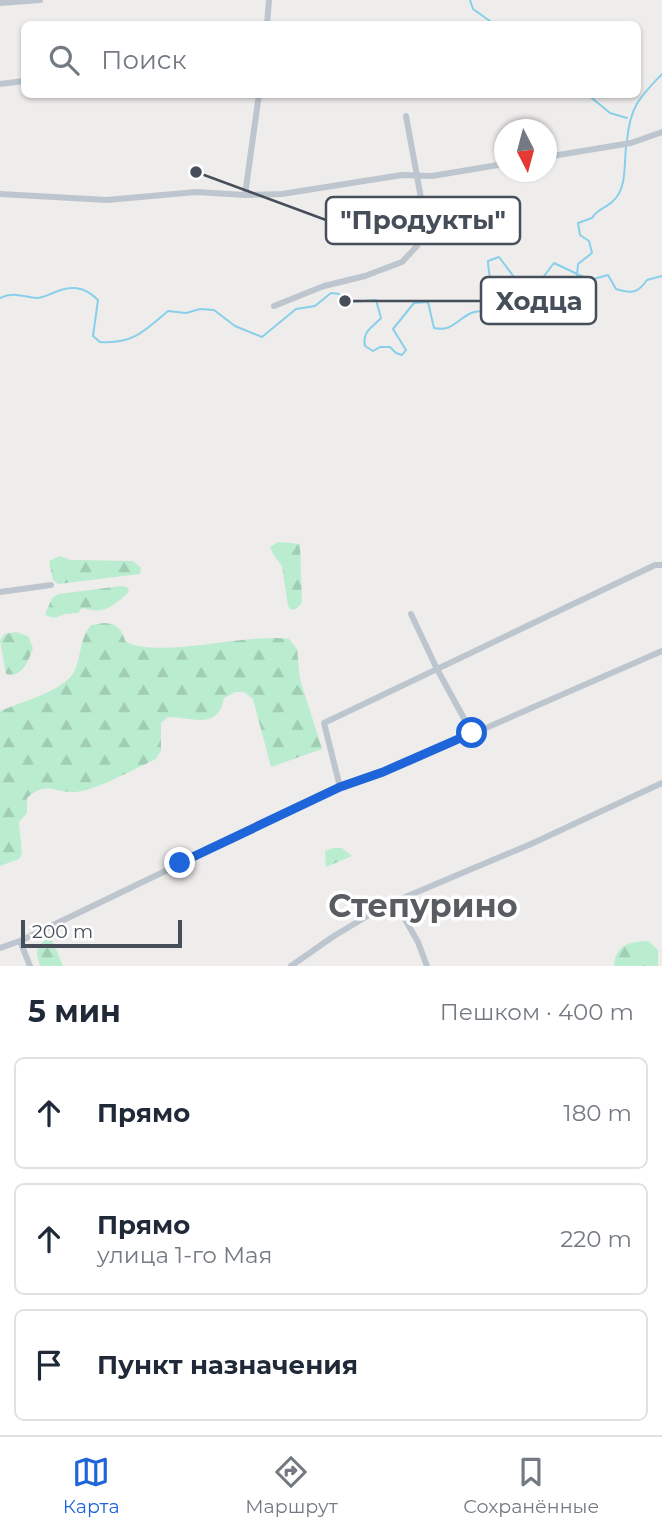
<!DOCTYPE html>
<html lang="ru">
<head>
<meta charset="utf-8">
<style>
  :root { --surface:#fff; --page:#f2f2f3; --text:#1f2937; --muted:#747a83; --line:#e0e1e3; --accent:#1d65d8 }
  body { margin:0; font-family:Montserrat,sans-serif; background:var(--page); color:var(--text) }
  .compass { position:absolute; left:494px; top:119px; width:63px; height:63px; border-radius:50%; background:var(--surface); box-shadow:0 2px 5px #0004; rotate:174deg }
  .scale { position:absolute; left:21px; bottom:18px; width:161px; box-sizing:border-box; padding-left:7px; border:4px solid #454e59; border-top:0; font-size:19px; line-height:24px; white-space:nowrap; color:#454e59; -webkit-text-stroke:5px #fff; paint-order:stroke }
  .stop { position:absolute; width:21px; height:21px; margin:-16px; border:5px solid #1d65d8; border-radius:50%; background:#fff }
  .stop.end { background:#1d65d8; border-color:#fff; box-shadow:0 2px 7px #0008 }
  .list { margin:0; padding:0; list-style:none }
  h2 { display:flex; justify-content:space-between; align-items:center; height:91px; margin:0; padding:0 28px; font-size:30px }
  h2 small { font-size:23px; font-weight:400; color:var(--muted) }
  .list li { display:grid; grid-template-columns:46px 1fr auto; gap:21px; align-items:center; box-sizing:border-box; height:112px; margin:0 14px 14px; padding:0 14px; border:2px solid var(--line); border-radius:10px }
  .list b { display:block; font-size:26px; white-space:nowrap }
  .list p { margin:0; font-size:23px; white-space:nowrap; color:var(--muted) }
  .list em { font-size:23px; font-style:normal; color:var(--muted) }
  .icon { flex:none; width:38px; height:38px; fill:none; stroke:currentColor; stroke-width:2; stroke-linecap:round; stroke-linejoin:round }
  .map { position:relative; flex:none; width:662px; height:966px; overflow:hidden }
  .search { position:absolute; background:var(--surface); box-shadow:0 2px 5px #0004; left:21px; right:21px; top:21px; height:77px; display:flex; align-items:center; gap:18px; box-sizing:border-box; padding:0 24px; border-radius:10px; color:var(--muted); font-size:26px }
  .sheet { height:469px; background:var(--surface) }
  nav { display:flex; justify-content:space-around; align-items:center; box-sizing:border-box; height:98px; border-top:2px solid var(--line); background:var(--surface); font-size:19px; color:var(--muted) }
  nav a { display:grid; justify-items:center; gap:4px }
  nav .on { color:var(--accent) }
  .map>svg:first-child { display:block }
  .forest { fill:url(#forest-firs) }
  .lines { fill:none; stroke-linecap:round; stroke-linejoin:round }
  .stream { stroke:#88d0e9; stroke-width:2 }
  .minor { stroke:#bdc6ce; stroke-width:6 }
  .route { stroke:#1d65d8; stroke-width:9 }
  .labels { text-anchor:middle; stroke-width:7; stroke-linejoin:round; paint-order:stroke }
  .district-label { font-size:32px; font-weight:bold; fill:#595c61; stroke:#fff }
  .leader { fill:none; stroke:#454e59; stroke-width:2.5 }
  .callout-dot { fill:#454e59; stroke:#fff; stroke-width:2.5 }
  .callout { fill:#fff; stroke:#454e59; stroke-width:2.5 }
  .callout-label { font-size:26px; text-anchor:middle; font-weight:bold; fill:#454e59 }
</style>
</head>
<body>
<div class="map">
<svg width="662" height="966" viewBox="0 0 662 966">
  <defs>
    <pattern id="forest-firs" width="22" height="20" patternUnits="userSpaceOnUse" patternTransform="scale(1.75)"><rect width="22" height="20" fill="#baedd0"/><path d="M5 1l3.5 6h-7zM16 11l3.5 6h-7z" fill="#a1cdb5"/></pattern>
  </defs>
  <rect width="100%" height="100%" fill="#efecec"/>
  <path class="forest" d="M 278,542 L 300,544 L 302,603 L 296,609 L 291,610 L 288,606 L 282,566 L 273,554 L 270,547 Z
    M 60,556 L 71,560 L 133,561 L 141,568 L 140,574 L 58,584 L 53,580 L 49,561 Z
    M 121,586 L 127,587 L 129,592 C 113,606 105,615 82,608 L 78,613 L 65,614 L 54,618 L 45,615 L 52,598 L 59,594 Z
    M 104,623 C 118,624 121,629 126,642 C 162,659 244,633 289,639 L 297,649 L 300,679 L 322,749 L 271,767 L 253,699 L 244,692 L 235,692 L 224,698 C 218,731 193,717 168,717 L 161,723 L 161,751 L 156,759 C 138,767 92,793 73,792 C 53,792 45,781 27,798 L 27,813 L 19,822 L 22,853 L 19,859 L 0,866 L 0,711 C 19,703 65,690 74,672 C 82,656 79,639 91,625 Z
    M 16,632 L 28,636 L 33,648 C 28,661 23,678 6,674 L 0,640 L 5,634 Z
    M 333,848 L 342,848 L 352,856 L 326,867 L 325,851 Z
    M 50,935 L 63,966 L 40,966 L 37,955 L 38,947 Z
    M 648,941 L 658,950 L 658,966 L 614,966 C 616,944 629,942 648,941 Z"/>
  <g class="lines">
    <path class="stream" d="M 470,0 L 473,9 L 494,24
      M 587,94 L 610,113 L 627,118
      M 627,141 C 630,107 639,98 662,74
      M 577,276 L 578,264 L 592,253 L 589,241 L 580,235 L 578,223 L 592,218 C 597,209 606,208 613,201 C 627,189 624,164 626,147
      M 0,298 C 14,291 23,297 37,298 C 42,298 48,295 53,293 C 71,285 84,286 98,300 L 93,336 L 100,342 C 132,344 144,332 168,311 L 186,313 L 200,309 L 214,310 L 235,326 L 262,337 L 296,309 L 315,306 L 331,293 L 339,294 C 351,307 360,300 376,300 L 381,318 C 372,328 362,331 365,346 L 373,351 L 380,347 L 390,347 L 396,353 L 402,355 L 406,350 L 393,329 L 414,303 L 428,302 L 434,328 C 451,332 456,321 469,314 C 475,310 484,311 491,311 C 497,295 488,278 488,261 L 499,257 L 517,281 L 529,285 L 541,280 L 554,263 L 590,280 L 608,275 L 616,289 C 632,294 638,293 647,280 L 662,276"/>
    <path class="minor" d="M 0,3 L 40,0
      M 267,24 L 269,0
      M 0,84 L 24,81
      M 546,157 L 631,143 L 662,132
      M 0,194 L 107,200 L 196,192 L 245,195 L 259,94
      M 245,195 L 282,194 L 402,175 L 432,176 L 504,164
      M 274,306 L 324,286 L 365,276 L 402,262 L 417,246 L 424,228 L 423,209 L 406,116
      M 0,592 L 51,585
      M 411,614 L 437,669 L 472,733
      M 340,787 L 324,723 L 655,565 L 662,565
      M 395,902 L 418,942 L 427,966
      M 20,941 L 30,966
      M 0,948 L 20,941 L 340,787 L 383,773 L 662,651
      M 291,966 L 334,936 L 384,906 L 531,844 L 662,783"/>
  </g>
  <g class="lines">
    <path class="route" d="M 180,863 L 340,787 L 383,772 L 472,733"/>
  </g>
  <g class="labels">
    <g class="district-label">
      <text x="423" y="917">Степурино</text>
    </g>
  </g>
  <path class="leader" d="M196 172L326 220M345 301L481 301"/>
  <g class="callout-dot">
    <circle cx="196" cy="172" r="7"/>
    <circle cx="345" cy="301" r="7"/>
  </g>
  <g class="callout">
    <rect x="326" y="197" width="194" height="47" rx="7"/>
    <rect x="481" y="277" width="115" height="47" rx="7"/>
  </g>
  <g class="callout-label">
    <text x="423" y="229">"Продукты"</text>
    <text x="539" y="310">Ходца</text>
  </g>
</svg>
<svg class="compass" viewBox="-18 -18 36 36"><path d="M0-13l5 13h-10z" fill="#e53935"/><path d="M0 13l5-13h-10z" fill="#747a83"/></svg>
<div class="scale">200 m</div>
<div class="stop" style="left:472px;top:733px"></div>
<div class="stop end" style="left:180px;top:863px"></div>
<div class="search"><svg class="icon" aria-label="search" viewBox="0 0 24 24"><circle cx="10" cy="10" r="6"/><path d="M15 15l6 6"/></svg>Поиск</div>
</div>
<section class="sheet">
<h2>5 мин<small>Пешком · 400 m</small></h2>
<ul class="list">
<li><svg class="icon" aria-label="ahead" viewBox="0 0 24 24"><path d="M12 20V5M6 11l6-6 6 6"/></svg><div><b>Прямо</b></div><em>180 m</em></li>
<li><svg class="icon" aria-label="ahead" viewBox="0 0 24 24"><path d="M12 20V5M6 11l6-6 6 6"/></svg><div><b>Прямо</b><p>улица 1-го Мая</p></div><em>220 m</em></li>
<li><svg class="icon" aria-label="arrive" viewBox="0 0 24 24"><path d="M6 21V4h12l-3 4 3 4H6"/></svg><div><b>Пункт назначения</b></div></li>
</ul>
</section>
<nav>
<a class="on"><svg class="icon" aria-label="map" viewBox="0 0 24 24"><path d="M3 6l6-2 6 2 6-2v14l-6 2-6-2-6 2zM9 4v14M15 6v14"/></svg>Карта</a>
<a><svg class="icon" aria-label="directions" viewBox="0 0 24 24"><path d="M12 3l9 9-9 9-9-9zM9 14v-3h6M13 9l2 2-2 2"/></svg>Маршрут</a>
<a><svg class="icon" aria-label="saved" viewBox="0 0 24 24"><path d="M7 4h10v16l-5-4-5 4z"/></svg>Сохранённые</a>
</nav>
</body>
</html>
